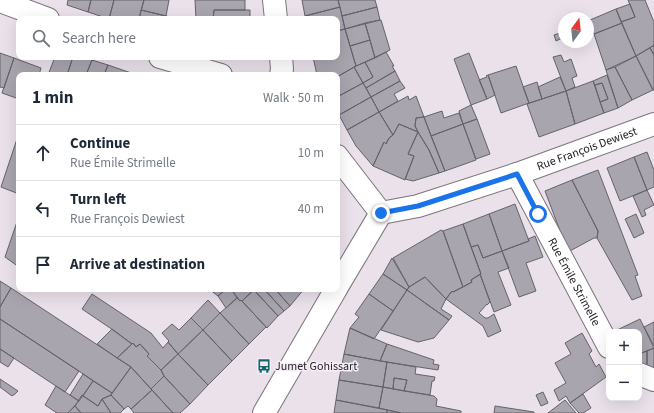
<!DOCTYPE html>
<html lang="en">
<head>
<meta charset="utf-8">
<style>
  :root { --surface:#fff; --page:#f2f2f3; --text:#1f2937; --muted:#747a83; --line:#e0e1e3 }
  body { margin:0; font-family:"Source Sans 3",sans-serif; background:var(--page); color:var(--text) }
  .controls { position:absolute; right:12px; bottom:12px; display:grid; overflow:hidden; border-radius:8px; box-shadow:0 4px 16px #0002 }
  .controls button { width:36px; height:36px; display:grid; place-items:center; padding:0; border:0; border-bottom:1px solid var(--line); background:var(--surface); color:var(--text); font:20px sans-serif }
  .compass { position:absolute; left:558px; top:12px; width:36px; height:36px; border-radius:50%; background:var(--surface); box-shadow:0 4px 16px #0002; rotate:15deg }
  .stop { position:absolute; width:12px; height:12px; margin:-9px; border:3px solid #1a73e8; border-radius:50%; background:#fff }
  .stop.end { background:#1a73e8; border-color:#fff; box-shadow:0 1px 4px #0008 }
  .list { margin:0; padding:0; list-style:none }
  h2 { display:flex; justify-content:space-between; align-items:center; height:52px; margin:0; padding:0 16px; font-size:17px }
  h2 small { font-size:13px; font-weight:400; color:var(--muted) }
  .list li { display:grid; grid-template-columns:26px 1fr auto; gap:12px; align-items:center; box-sizing:border-box; height:56px; padding:0 16px; border-top:1px solid var(--line) }
  .list b { display:block; font-size:15px; white-space:nowrap }
  .list p { margin:0; font-size:13px; white-space:nowrap; color:var(--muted) }
  .list em { font-size:13px; font-style:normal; color:var(--muted) }
  .icon { flex:none; width:22px; height:22px; fill:none; stroke:currentColor; stroke-width:2; stroke-linecap:round; stroke-linejoin:round }
  .map { position:relative; flex:none; width:654px; height:413px; overflow:hidden }
  .search { position:absolute; background:var(--surface); box-shadow:0 4px 16px #0002; left:16px; top:16px; width:324px; height:44px; display:flex; align-items:center; gap:10px; box-sizing:border-box; padding:0 14px; border-radius:8px; color:var(--muted); font-size:15px }
  .panel { position:absolute; background:var(--surface); box-shadow:0 4px 16px #0002; left:16px; top:72px; width:324px; height:220px; border-radius:8px }
  .map>svg:first-child { display:block }
  .building { fill:#a9a5af; stroke:#65626b }
  .lines { fill:none; stroke-linecap:round; stroke-linejoin:round }
  .minor-casing { stroke:#7c747c; stroke-width:24 }
  .minor { stroke:#fff; stroke-width:22 }
  .route { stroke:#1a73e8; stroke-width:5 }
  .labels { text-anchor:middle; stroke-width:3; stroke-linejoin:round; paint-order:stroke }
  .street-label { font-size:12px; fill:#252225; stroke:#f7eef7 }
  .poi-label { font-size:12px; fill:#252225; stroke:#f7eef7; text-anchor:start }
</style>
</head>
<body>
<div class="map">
<svg width="654" height="413" viewBox="0 0 654 413">
  <rect width="100%" height="100%" fill="#eae1ea"/>
  <path class="building" d="M 68,0 L 91,0 L 88,12 L 67,5 Z
    M 91,0 L 114,0 L 109,19 L 88,12 Z
    M 114,0 L 144,0 L 139,19 L 109,19 Z
    M 144,0 L 169,0 L 166,16 L 141,10 Z
    M 195,0 L 245,0 L 245,10 L 214,10 L 213,19 L 196,19 Z
    M 302,0 L 338,0 L 340,7 L 305,16 Z
    M 338,0 L 375,0 L 377,7 L 342,16 Z
    M 628,0 L 645,0 L 654,22 L 654,45 L 636,56 L 621,22 L 635,17 Z
    M 630,4 L 635,17 L 621,22 L 616,9 Z
    M 340,7 L 345,29 L 337,31 L 337,19 L 306,19 L 305,16 Z
    M 377,7 L 380,20 L 345,29 L 342,16 Z
    M 616,9 L 622,23 L 594,34 L 590,20 Z
    M 141,10 L 166,16 L 178,19 L 139,19 Z
    M 214,10 L 250,10 L 250,19 L 213,19 Z
    M 380,20 L 381,20 L 390,50 L 375,58 L 365,23 Z
    M 365,23 L 370,40 L 350,46 L 345,29 Z
    M 622,23 L 636,56 L 606,70 L 594,34 Z
    M 345,29 L 356,66 L 337,77 L 337,75 L 317,75 L 313,57 L 337,57 L 337,31 Z
    M 560,33 L 562,38 L 556,41 L 554,35 Z
    M 370,40 L 375,58 L 356,66 L 350,46 Z
    M 654,45 L 654,55 L 650,48 Z
    M 650,48 L 654,55 L 654,90 L 653,90 L 636,56 Z
    M 386,52 L 394,66 L 392,66 L 395,71 L 366,88 L 363,83 L 373,77 L 365,62 Z
    M 0,53 L 14,58 L 4,88 L 0,87 Z
    M 469,53 L 487,99 L 471,105 L 454,59 Z
    M 561,55 L 564,62 L 571,59 L 577,76 L 572,78 L 575,87 L 566,91 L 553,57 Z
    M 636,56 L 653,90 L 632,100 L 615,67 Z
    M 55,57 L 73,57 L 67,75 L 48,75 Z
    M 73,57 L 84,57 L 92,60 L 86,75 L 67,75 Z
    M 227,57 L 245,57 L 243,59 Z
    M 14,58 L 41,68 L 39,75 L 19,75 L 19,99 L 2,93 Z
    M 92,60 L 108,65 L 104,75 L 86,75 Z
    M 365,62 L 373,77 L 363,83 L 354,67 Z
    M 108,65 L 137,75 L 104,75 Z
    M 516,66 L 529,103 L 501,113 L 488,75 Z
    M 354,67 L 363,83 L 337,97 L 337,77 Z
    M 615,67 L 632,100 L 618,108 L 606,70 Z
    M 395,71 L 400,81 L 371,97 L 366,88 Z
    M 488,75 L 495,95 L 487,99 L 479,80 L 487,77 L 486,76 Z
    M 607,75 L 618,108 L 604,113 L 600,102 L 608,99 L 602,83 L 595,85 L 593,81 Z
    M 560,77 L 566,91 L 542,99 L 538,87 Z
    M 400,81 L 405,88 L 394,94 L 398,101 L 379,112 L 371,97 Z
    M 593,81 L 604,113 L 575,124 L 566,91 Z
    M 537,82 L 542,99 L 529,103 L 523,87 Z
    M 363,83 L 371,97 L 339,115 L 337,112 L 337,97 Z
    M 602,83 L 608,99 L 600,102 L 595,85 Z
    M 566,91 L 575,124 L 539,137 L 527,104 Z
    M 408,96 L 409,100 L 416,96 L 424,117 L 416,118 L 415,126 L 418,132 L 399,124 L 393,135 L 379,112 Z
    M 371,97 L 379,112 L 347,130 L 339,115 Z
    M 471,105 L 477,119 L 463,124 L 459,111 Z
    M 442,111 L 444,118 L 459,113 L 463,124 L 431,136 L 424,117 Z
    M 379,112 L 393,135 L 389,138 L 386,144 L 384,142 L 373,166 L 356,146 L 347,130 Z
    M 424,117 L 425,120 L 445,171 L 439,173 L 429,150 L 418,132 L 415,126 L 416,118 Z
    M 477,119 L 490,154 L 476,159 L 463,124 Z
    M 399,124 L 418,132 L 408,154 L 414,156 L 405,180 L 373,166 L 384,142 L 386,144 L 389,138 L 393,135 Z
    M 463,124 L 476,160 L 445,171 L 431,136 Z
    M 418,132 L 429,150 L 439,173 L 413,181 L 405,179 L 414,156 L 408,154 Z
    M 19,133 L 19,194 L 1,187 Z
    M 647,152 L 654,170 L 654,187 L 647,190 L 634,157 Z
    M 634,157 L 647,190 L 620,201 L 607,168 Z
    M 598,170 L 638,275 L 635,276 L 642,296 L 632,300 L 597,238 L 598,231 L 572,180 Z
    M 572,180 L 598,231 L 597,238 L 594,238 L 568,252 L 545,191 Z
    M 647,190 L 654,205 L 644,210 L 646,215 L 642,217 L 633,196 Z
    M 515,204 L 529,241 L 502,251 L 489,214 Z
    M 489,214 L 502,251 L 483,258 L 478,245 L 471,247 L 463,224 Z
    M 636,214 L 644,233 L 634,238 L 625,219 Z
    M 19,216 L 19,267 L 5,257 Z
    M 463,224 L 481,274 L 471,280 L 472,282 L 463,287 L 443,231 Z
    M 441,230 L 443,231 L 463,287 L 453,292 L 452,291 L 446,299 L 425,277 L 409,287 L 393,258 Z
    M 535,236 L 543,257 L 526,263 L 536,291 L 519,297 L 502,251 L 529,241 L 528,239 Z
    M 478,245 L 483,258 L 502,251 L 509,268 L 498,272 L 511,305 L 494,312 L 480,274 L 481,274 L 471,247 Z
    M 392,258 L 409,287 L 407,290 L 383,274 Z
    M 383,274 L 407,290 L 393,311 L 369,294 Z
    M 480,274 L 490,302 L 487,305 L 487,304 L 479,313 L 485,318 L 488,318 L 494,314 L 501,331 L 488,337 L 483,326 L 446,299 L 452,291 L 453,292 L 472,282 L 471,280 Z
    M 425,277 L 446,299 L 441,309 L 452,316 L 449,320 L 407,290 L 409,287 Z
    M 0,281 L 11,288 L 0,307 Z
    M 11,288 L 131,367 L 112,393 L 0,319 L 0,307 Z
    M 209,289 L 226,289 L 218,296 Z
    M 226,289 L 231,289 L 237,298 L 226,308 L 218,296 Z
    M 231,289 L 249,289 L 251,292 L 242,301 L 241,300 L 240,301 Z
    M 255,289 L 264,289 L 284,311 L 278,316 L 254,290 Z
    M 264,289 L 275,289 L 290,306 L 284,311 Z
    M 275,289 L 304,289 L 290,306 Z
    M 254,290 L 278,316 L 267,328 L 242,301 Z
    M 407,290 L 449,320 L 434,338 L 418,342 L 381,330 Z
    M 92,294 L 151,333 L 163,348 L 168,342 L 178,354 L 161,370 L 147,356 L 149,354 L 140,344 L 136,347 L 133,343 L 132,344 L 113,330 L 82,309 Z
    M 369,294 L 393,311 L 374,339 L 350,328 L 359,317 L 355,314 Z
    M 237,298 L 240,301 L 241,300 L 266,327 L 249,344 L 220,313 Z
    M 208,300 L 220,313 L 203,330 L 191,318 Z
    M 220,313 L 249,344 L 232,361 L 203,330 Z
    M 191,318 L 203,330 L 178,354 L 168,342 L 169,341 L 162,333 L 172,324 L 179,330 Z
    M 0,319 L 79,371 L 65,392 L 0,349 Z
    M 640,319 L 654,348 L 639,354 L 639,332 L 616,332 L 615,331 Z
    M 654,322 L 654,346 L 644,327 Z
    M 350,328 L 387,344 L 380,361 L 344,354 Z
    M 112,329 L 132,344 L 117,358 L 97,344 Z
    M 203,330 L 232,361 L 208,385 L 178,354 Z
    M 582,333 L 592,351 L 589,354 L 596,367 L 599,364 L 606,377 L 570,403 L 566,396 L 559,401 L 554,390 L 566,383 L 555,363 L 571,354 L 565,343 Z
    M 133,343 L 136,347 L 140,344 L 149,354 L 147,356 L 161,370 L 164,376 L 151,389 L 131,367 L 117,358 Z
    M 387,344 L 434,360 L 433,364 L 439,365 L 438,370 L 380,361 Z
    M 654,348 L 654,370 L 647,368 L 647,351 Z
    M 0,349 L 14,358 L 8,367 L 0,362 Z
    M 647,351 L 647,368 L 639,365 L 639,354 Z
    M 178,354 L 208,385 L 190,404 L 164,376 L 161,370 Z
    M 344,354 L 387,362 L 383,387 L 339,380 Z
    M 387,362 L 416,367 L 415,374 L 435,377 L 434,381 L 432,381 L 430,395 L 404,391 L 407,380 L 394,378 L 393,389 L 383,387 Z
    M 131,367 L 152,390 L 131,409 L 128,406 L 124,409 L 111,395 Z
    M 83,374 L 93,381 L 79,401 L 70,395 Z
    M 164,376 L 190,404 L 180,413 L 173,413 L 151,389 Z
    M 394,378 L 407,380 L 404,391 L 393,389 Z
    M 0,379 L 18,391 L 14,395 L 13,395 L 12,396 L 0,387 Z
    M 339,380 L 383,387 L 379,408 L 336,400 Z
    M 93,381 L 112,393 L 111,395 L 102,399 L 98,406 L 83,396 Z
    M 56,386 L 79,401 L 68,413 L 57,413 L 45,405 Z
    M 383,387 L 434,396 L 437,399 L 436,406 L 461,411 L 461,413 L 401,413 L 379,408 Z
    M 152,390 L 173,413 L 134,413 L 131,409 Z
    M 543,392 L 548,403 L 541,406 L 536,395 Z
    M 583,394 L 591,408 L 583,413 L 579,413 L 570,403 Z
    M 82,395 L 98,406 L 102,399 L 111,413 L 81,413 L 75,406 Z
    M 111,395 L 124,409 L 120,413 L 111,413 L 102,399 Z
    M 336,400 L 387,410 L 387,413 L 334,413 Z
    M 565,400 L 576,413 L 548,413 Z
    M 75,406 L 81,413 L 68,413 Z
    M 495,406 L 534,412 L 534,413 L 494,413 Z
    M 387,410 L 401,413 L 387,413 Z"/>
  <g class="lines">
    <defs>
      <g id="minor">
        <path d="M 274,0 L 276,19"/>
        <path d="M 0,1 L 48,19"/>
        <path d="M 160,57 L 221,75"/>
        <path d="M 281,57 L 282,69 L 281,75"/>
        <path d="M 337,156 L 381,213"/>
        <path id="s1" d="M 517,174 L 609,347"/>
        <path id="s2" d="M 381,213 L 418,206 L 517,174 L 654,124"/>
        <path d="M 337,287 L 381,213"/>
        <path d="M 639,374 L 654,380"/>
        <path d="M 264,413 L 336,289"/>
      </g>
    </defs>
    <use href="#minor" class="minor-casing"/>
    <use href="#minor" class="minor"/>
  </g>
  <g class="lines">
    <path class="route" d="M 381,213 L 418,206 L 517,174 L 538,214"/>
  </g>
  <defs>
    <symbol id="bus-bare" viewBox="-9 -9 18 18"><path d="M-5-6H5V4H4V6H2V4H-2V6H-4V4H-5ZM-3.5-4V0h7V-4ZM-3.5 1.2v1.5H-2V1.2ZM2 1.2v1.5H3.5V1.2Z" fill="#19656e" stroke="#f7eef7" stroke-width="2.5" paint-order="stroke"/></symbol>
  </defs>
  <g fill-rule="evenodd">
    <use href="#bus-bare" x="254" y="356" width="20" height="20"/>
  </g>
  <g class="labels">
    <g class="street-label">
      <text dy="4" stroke="none"><textPath href="#s2" startOffset="216">Rue François Dewiest</textPath></text>
      <text dy="4" stroke="none"><textPath href="#s1" startOffset="122">Rue Émile Strimelle</textPath></text>
    </g>
    <g class="poi-label">
      <text x="275" y="370">Jumet Gohissart</text>
    </g>
  </g>
</svg>
<div class="controls">
<button>+</button>
<button>−</button>
</div>
<svg class="compass" viewBox="-18 -18 36 36"><path d="M0-13l5 13h-10z" fill="#e53935"/><path d="M0 13l5-13h-10z" fill="#747a83"/></svg>
<div class="stop" style="left:538px;top:214px"></div>
<div class="stop end" style="left:381px;top:213px"></div>
<div class="search"><svg class="icon" aria-label="search" viewBox="0 0 24 24"><circle cx="10" cy="10" r="6"/><path d="M15 15l6 6"/></svg>Search here</div>
<section class="panel">
<h2>1 min<small>Walk · 50 m</small></h2>
<ul class="list">
<li><svg class="icon" aria-label="ahead" viewBox="0 0 24 24"><path d="M12 20V5M6 11l6-6 6 6"/></svg><div><b>Continue</b><p>Rue Émile Strimelle</p></div><em>10 m</em></li>
<li><svg class="icon" aria-label="left" viewBox="0 0 24 24"><path d="M17 20v-9H6M10 6l-5 5 5 5"/></svg><div><b>Turn left</b><p>Rue François Dewiest</p></div><em>40 m</em></li>
<li><svg class="icon" aria-label="arrive" viewBox="0 0 24 24"><path d="M6 21V4h12l-3 4 3 4H6"/></svg><div><b>Arrive at destination</b></div></li>
</ul>
</section>
</div>
</body>
</html>
